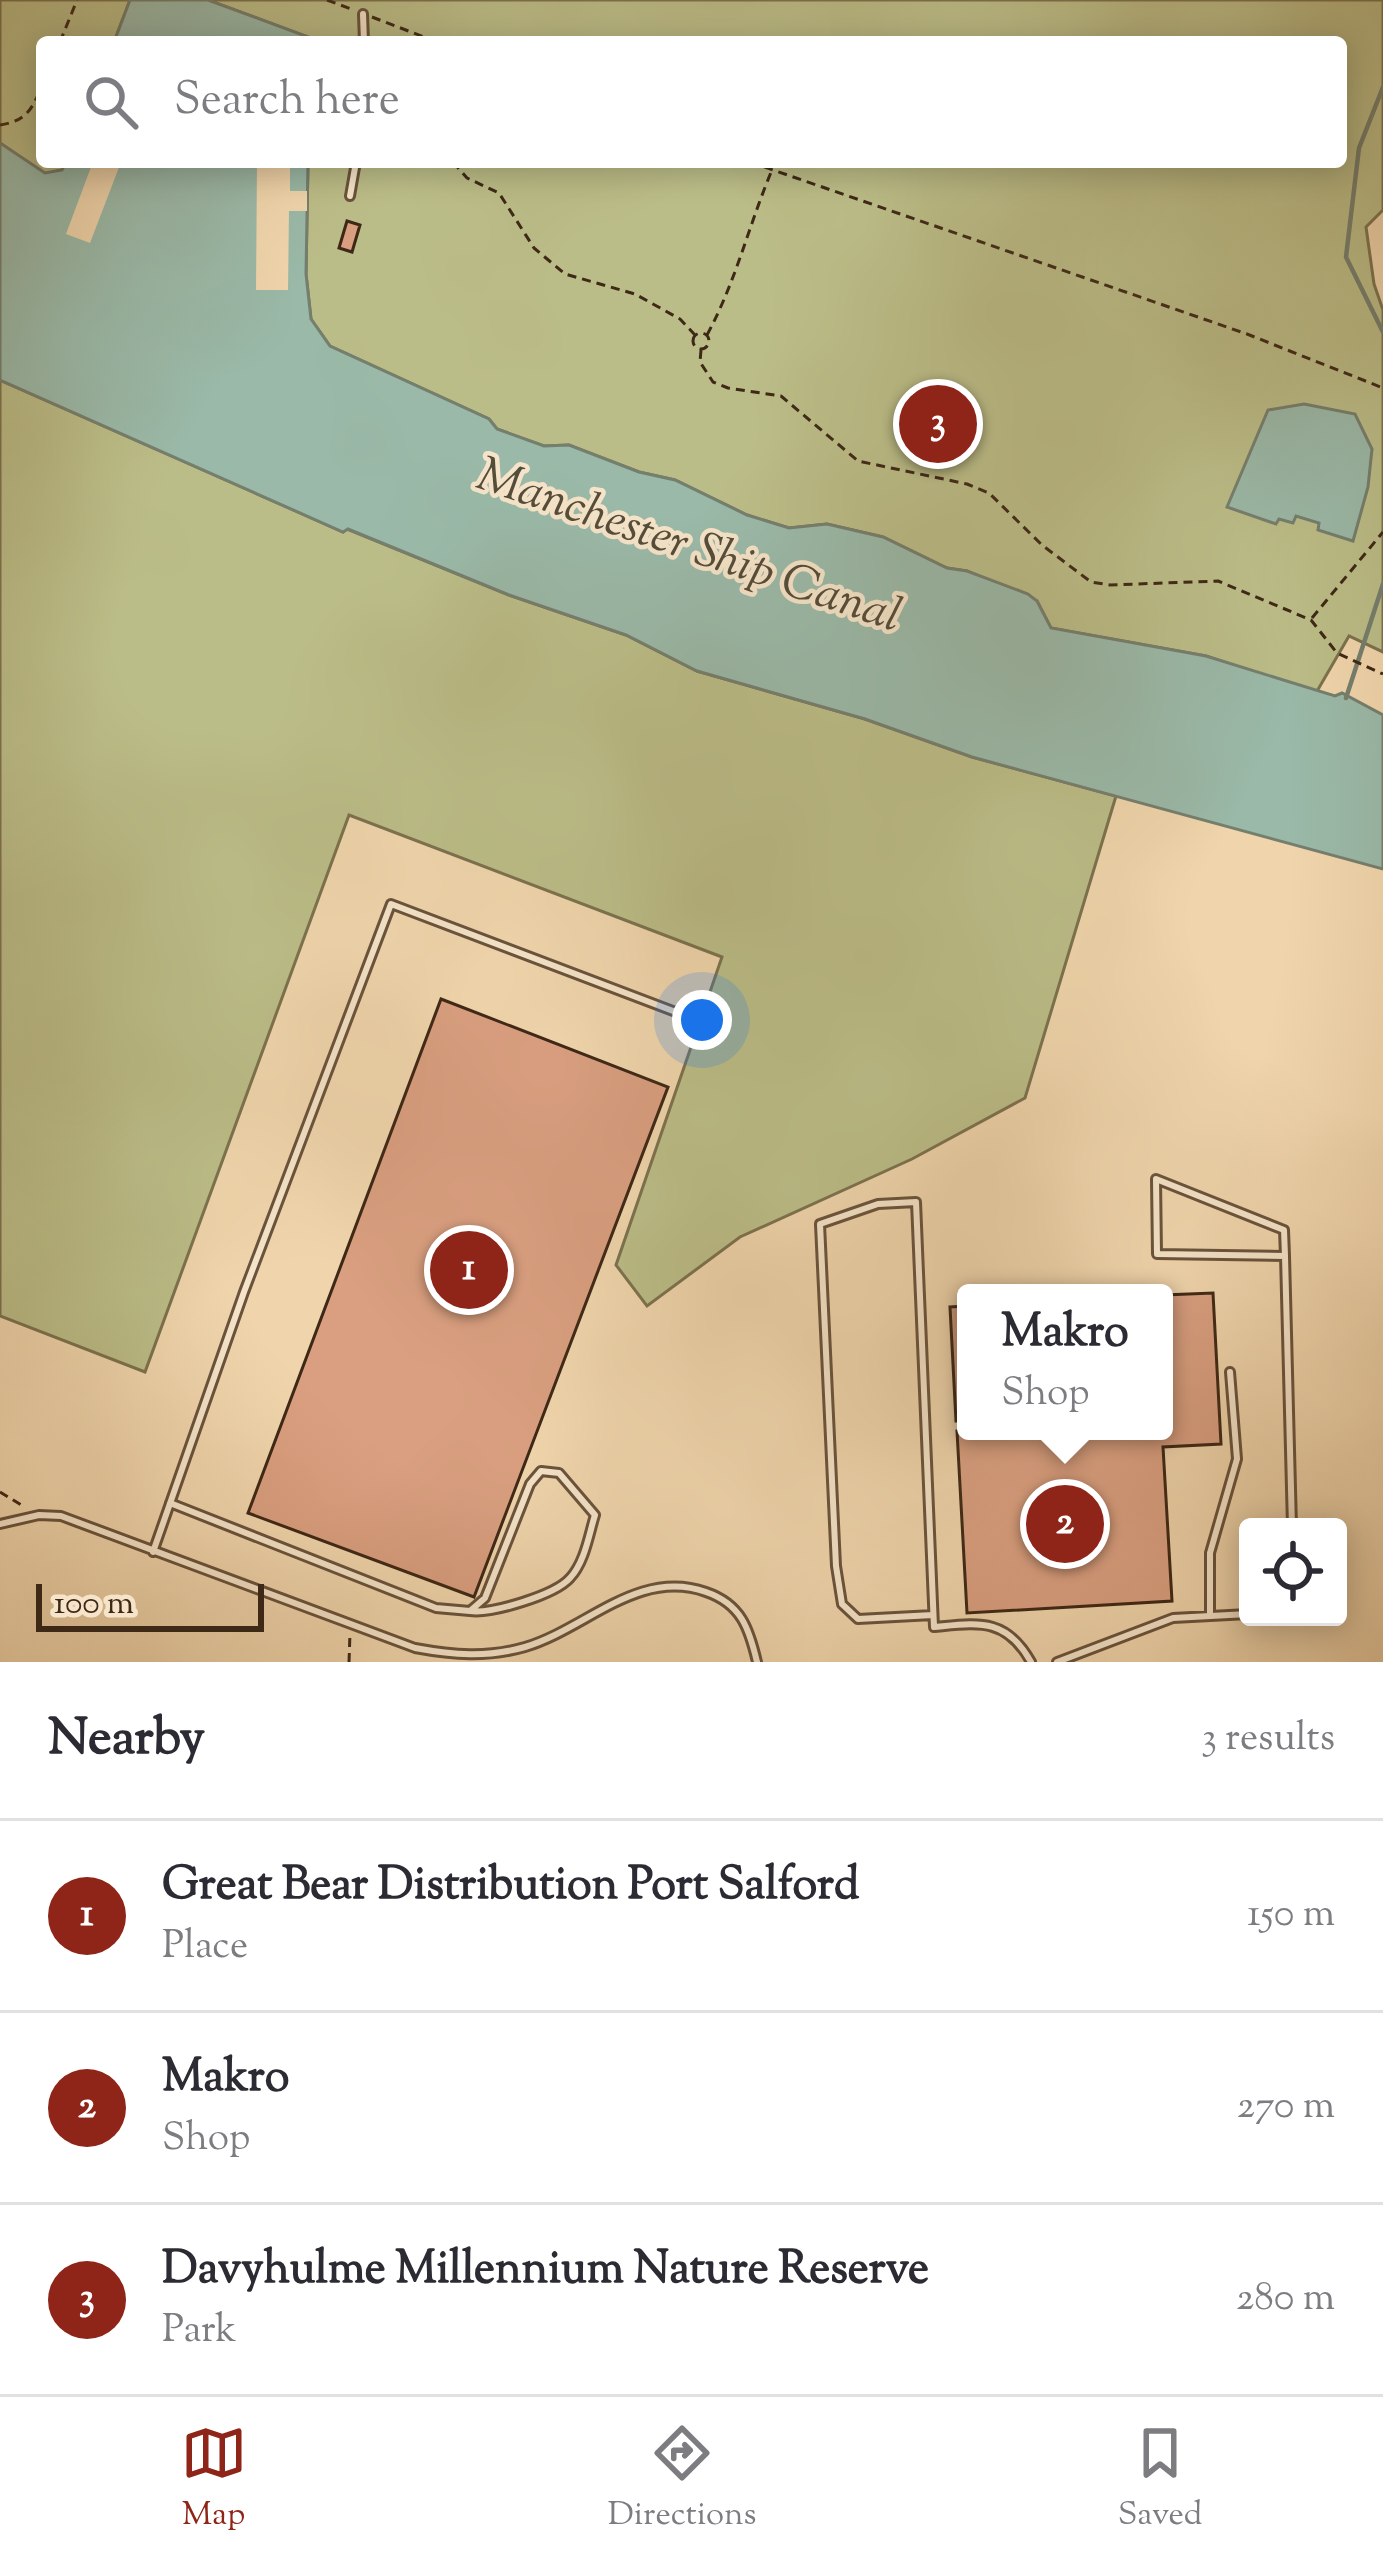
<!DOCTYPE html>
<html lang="en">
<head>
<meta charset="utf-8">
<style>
  :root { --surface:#fff; --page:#f2f2f3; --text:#2b2b33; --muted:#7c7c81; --line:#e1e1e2; --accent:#8f2418 }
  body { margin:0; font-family:"Sorts Mill Goudy",serif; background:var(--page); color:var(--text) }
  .controls { position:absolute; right:36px; bottom:36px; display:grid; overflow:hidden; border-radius:12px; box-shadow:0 6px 30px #0003 }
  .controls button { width:108px; height:108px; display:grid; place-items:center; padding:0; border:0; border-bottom:3px solid var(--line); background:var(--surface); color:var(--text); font:60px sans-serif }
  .scale { position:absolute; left:36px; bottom:30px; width:228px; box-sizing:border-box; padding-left:12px; border:6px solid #3e2816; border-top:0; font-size:33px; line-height:42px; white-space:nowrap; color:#3e2816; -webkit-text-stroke:9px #f5e4c9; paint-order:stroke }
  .you { position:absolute; left:702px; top:1020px; width:42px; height:42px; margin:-30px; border:9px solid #fff; border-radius:50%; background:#1a73e8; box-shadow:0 0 0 18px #1a73e833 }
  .badge { display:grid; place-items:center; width:78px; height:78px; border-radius:50%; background:var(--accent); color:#fff; font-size:39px; font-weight:700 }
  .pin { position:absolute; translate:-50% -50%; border:6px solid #fff; box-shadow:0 3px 12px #0006 }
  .popup { position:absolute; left:957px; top:1284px; width:216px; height:156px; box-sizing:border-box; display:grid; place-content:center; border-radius:12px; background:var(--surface); filter:drop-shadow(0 3px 9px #0005); font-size:39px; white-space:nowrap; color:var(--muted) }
  .popup b { font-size:45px; color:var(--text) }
  .popup::after { content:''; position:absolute; left:50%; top:100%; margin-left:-24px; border:24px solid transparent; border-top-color:var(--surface) }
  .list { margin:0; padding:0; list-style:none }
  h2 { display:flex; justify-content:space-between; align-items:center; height:156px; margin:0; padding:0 48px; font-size:51px }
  h2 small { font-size:39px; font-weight:400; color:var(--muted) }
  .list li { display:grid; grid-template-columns:78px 1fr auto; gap:36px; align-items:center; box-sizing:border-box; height:192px; padding:0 48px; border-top:3px solid var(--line) }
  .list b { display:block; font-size:45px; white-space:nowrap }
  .list p { margin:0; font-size:39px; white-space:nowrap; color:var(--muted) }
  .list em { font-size:39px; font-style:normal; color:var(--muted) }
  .icon { flex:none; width:66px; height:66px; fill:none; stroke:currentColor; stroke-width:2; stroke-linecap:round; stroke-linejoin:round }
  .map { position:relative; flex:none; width:1383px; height:1662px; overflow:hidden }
  .search { position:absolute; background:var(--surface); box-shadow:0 6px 30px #0003; left:36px; right:36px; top:36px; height:132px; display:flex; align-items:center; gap:30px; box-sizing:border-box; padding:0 42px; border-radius:12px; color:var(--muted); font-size:45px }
  .sheet { height:732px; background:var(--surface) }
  nav { display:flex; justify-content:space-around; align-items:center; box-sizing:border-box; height:168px; border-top:3px solid var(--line); background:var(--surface); font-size:33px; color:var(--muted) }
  nav a { display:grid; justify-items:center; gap:6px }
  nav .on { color:var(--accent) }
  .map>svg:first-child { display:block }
  .green { fill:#bbbd88; stroke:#7c724f; stroke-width:3 }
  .water { fill:#9ab9a8; stroke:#757f6e; stroke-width:3 }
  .pier { fill:#f0d5ac }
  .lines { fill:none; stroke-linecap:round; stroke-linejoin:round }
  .stream { stroke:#757f6e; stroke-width:4.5 }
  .building { fill:#d99f80; stroke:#3e2816; stroke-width:3 }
  .lane-casing { stroke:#6a533c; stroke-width:12 }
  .path { stroke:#3e2816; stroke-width:3; stroke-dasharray:9 6; stroke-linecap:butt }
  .lane { stroke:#f5e4c9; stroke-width:6 }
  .labels { text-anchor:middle; stroke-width:9; stroke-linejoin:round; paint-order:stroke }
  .water-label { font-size:48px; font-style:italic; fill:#554c3a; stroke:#f5e4c9 }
</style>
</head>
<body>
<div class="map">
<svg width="1383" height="1662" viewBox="0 0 1383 1662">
  <rect width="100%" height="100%" fill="#f0d5ac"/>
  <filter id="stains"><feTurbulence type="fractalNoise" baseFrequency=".00167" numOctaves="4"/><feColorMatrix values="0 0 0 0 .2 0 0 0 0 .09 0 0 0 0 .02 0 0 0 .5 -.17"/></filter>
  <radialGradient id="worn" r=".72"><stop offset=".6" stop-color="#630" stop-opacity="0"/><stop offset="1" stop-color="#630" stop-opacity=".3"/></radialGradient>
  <path class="green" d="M 0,0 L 130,0 L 114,42 L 42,42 L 42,162 L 65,162 L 62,170 L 45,174 L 0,143 Z
    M 208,0 L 1383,0 L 1383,210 L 1366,227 L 1374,284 L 1383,310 L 1383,652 L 1349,636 L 1316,693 L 1206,656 L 1051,628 L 1037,601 L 967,571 L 947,568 L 883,537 L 827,524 L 789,528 L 747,515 L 675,480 L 639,472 L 569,445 L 544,446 L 497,429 L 489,419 L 330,346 L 311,319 L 306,274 L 308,162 L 1341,162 L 1341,42 L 311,42 L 310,38 Z
    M 0,380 L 343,532 L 347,529 L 509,595 L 626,635 L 697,671 L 865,719 L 972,757 L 1116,796 L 1025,1098 L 912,1159 L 740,1237 L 647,1306 L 616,1265 L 722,957 L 349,815 L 145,1372 L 0,1316 Z"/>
  <path class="water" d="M 130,0 L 208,0 L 311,38 L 311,42 L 114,42 Z
    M 0,143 L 45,173 L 62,170 L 66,162 L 308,162 L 306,274 L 311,319 L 330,346 L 489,419 L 497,429 L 544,446 L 569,445 L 639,472 L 675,480 L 747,515 L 789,528 L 827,524 L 883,537 L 947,568 L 967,571 L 1028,594 L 1037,601 L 1051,628 L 1206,656 L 1335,696 L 1342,693 L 1383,715 L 1383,869 L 972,757 L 865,719 L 697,671 L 626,635 L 509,595 L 348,529 L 343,532 L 0,380 Z
    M 1304,404 L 1355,414 L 1372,449 L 1368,487 L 1353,541 L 1318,530 L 1319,523 L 1296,516 L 1293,523 L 1279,519 L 1276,524 L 1227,507 L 1268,410 Z"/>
  <path class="pier" d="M 82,162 L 121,162 L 90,243 L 66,234 L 91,167 Z
    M 257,162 L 290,162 L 290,191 L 307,191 L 307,211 L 289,211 L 288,290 L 256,290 Z"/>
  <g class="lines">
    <path class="stream" d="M 1383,87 L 1359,148 L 1346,257 L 1383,332
      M 1346,698 L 1383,584"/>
  </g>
  <path class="building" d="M 347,221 L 360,225 L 352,252 L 339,248 Z
    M 441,999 L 668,1087 L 474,1597 L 248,1513 Z
    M 1213,1293 L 1221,1444 L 1163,1447 L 1172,1601 L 967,1613 L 957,1431 L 1164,1431 L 1164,1295 Z
    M 966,1306 L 966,1421 L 956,1421 L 950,1307 Z"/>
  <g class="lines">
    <defs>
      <path id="lane" d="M 363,14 L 364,42
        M 350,196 L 356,162
        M 1285,1256 L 1157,1254 L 1156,1179 L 1284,1230 L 1285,1256 L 1292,1527
        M 170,1503 L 436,1608 L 470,1611 L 485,1598 L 530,1484 L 541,1471 L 559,1473 L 595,1515 C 589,1534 585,1562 570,1578 C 555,1595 492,1614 470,1611
        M 0,1524 L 39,1515 L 61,1516 L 415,1648 C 453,1655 487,1658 525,1647 C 586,1629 638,1568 706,1592 C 741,1604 749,1628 757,1662
        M 153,1552 L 244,1292 L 391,904 L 681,1014
        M 933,1615 L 858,1619 L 842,1604 L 836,1566 L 820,1224 L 878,1204 L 916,1202 L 934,1627 C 978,1623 1006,1617 1031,1662
        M 1210,1615 L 1210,1553 L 1237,1459 L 1230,1372
        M 1057,1662 L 1173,1618 L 1248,1614"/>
    </defs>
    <use href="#lane" class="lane-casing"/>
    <path class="path" d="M 327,0 L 351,9
      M 372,17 L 437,42
      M 60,42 L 77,0
      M 0,125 C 27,121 33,108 42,85
      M 453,162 L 467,178 L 499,193 L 534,248 L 565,274 L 635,294 L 680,319 L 695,335
      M 750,162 L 1247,334 L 1383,388
      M693 341a8 8 0 1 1 16 0a8 8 0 1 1-16 0Z
      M 707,335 C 737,279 748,227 772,170
      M 701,350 L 700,362 L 713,382 L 728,388 L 781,396 L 858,461 L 967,484 L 989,493 L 1042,545 L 1091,582 L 1110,585 L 1218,581 L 1311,620 L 1337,653 L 1383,674
      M 1312,618 L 1383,532
      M 0,1492 L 23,1506
      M 349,1662 L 350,1633"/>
    <use href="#lane" class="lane"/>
  </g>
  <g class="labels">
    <g class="water-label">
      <text transform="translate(690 543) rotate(19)" y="17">Manchester Ship Canal</text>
    </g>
  </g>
  <rect width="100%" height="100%" filter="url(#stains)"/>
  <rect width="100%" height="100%" fill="url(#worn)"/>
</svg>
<div class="controls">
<button><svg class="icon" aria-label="locate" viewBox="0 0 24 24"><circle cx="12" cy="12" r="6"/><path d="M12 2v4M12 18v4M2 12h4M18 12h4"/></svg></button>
</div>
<div class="scale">100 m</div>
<div class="you"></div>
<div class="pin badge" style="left:469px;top:1270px">1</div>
<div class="pin badge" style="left:1065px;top:1524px">2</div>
<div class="popup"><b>Makro</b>Shop</div>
<div class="pin badge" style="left:938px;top:424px">3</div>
<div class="search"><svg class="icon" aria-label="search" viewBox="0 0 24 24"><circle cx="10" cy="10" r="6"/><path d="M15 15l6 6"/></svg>Search here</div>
</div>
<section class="sheet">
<h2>Nearby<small>3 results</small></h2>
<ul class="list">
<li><span class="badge">1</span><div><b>Great Bear Distribution Port Salford</b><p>Place</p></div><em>150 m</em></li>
<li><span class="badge">2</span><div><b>Makro</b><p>Shop</p></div><em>270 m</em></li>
<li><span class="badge">3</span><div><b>Davyhulme Millennium Nature Reserve</b><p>Park</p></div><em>280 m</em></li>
</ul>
</section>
<nav>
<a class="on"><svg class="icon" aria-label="map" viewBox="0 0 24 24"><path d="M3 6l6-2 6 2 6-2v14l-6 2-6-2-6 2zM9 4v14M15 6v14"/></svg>Map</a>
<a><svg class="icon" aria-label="directions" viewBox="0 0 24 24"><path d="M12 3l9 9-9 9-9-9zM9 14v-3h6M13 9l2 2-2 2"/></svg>Directions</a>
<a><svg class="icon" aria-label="saved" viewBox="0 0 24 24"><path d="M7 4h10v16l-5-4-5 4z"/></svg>Saved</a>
</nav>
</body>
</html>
